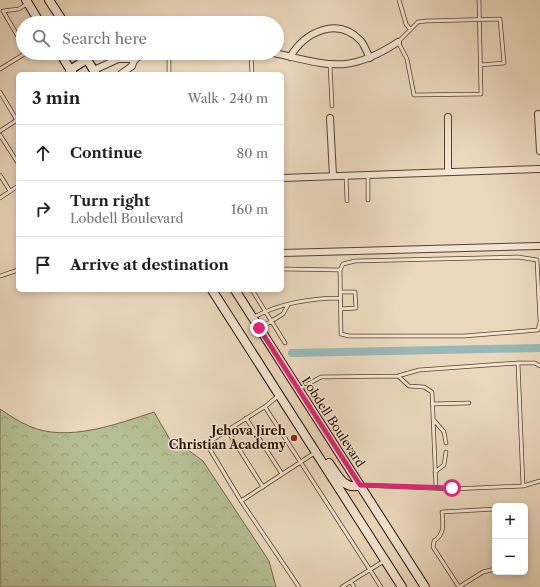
<!DOCTYPE html>
<html lang="en">
<head>
<meta charset="utf-8">
<style>
  :root { --surface:#fff; --page:#f6f6f6; --text:#202124; --muted:#757577; --line:#e0e0e0 }
  body { margin:0; font-family:"Libre Caslon Text",serif; background:var(--page); color:var(--text) }
  .controls { position:absolute; right:12px; bottom:12px; display:grid; overflow:hidden; border-radius:6px; box-shadow:0 2px 6px #0003 }
  .controls button { width:36px; height:36px; display:grid; place-items:center; padding:0; border:0; border-bottom:1px solid var(--line); background:var(--surface); color:var(--text); font:20px sans-serif }
  .stop { position:absolute; width:12px; height:12px; margin:-9px; border:3px solid #db2777; border-radius:50%; background:#fff }
  .stop.end { background:#db2777; border-color:#fff; box-shadow:0 1px 4px #0008 }
  .list { margin:0; padding:0; list-style:none }
  h2 { display:flex; justify-content:space-between; align-items:center; height:52px; margin:0; padding:0 16px; font-size:17px }
  h2 small { font-size:13px; font-weight:400; color:var(--muted) }
  .list li { display:grid; grid-template-columns:26px 1fr auto; gap:12px; align-items:center; box-sizing:border-box; height:56px; padding:0 16px; border-top:1px solid var(--line) }
  .list b { display:block; font-size:15px; white-space:nowrap }
  .list p { margin:0; font-size:13px; white-space:nowrap; color:var(--muted) }
  .list em { font-size:13px; font-style:normal; color:var(--muted) }
  .icon { flex:none; width:22px; height:22px; fill:none; stroke:currentColor; stroke-width:2; stroke-linecap:round; stroke-linejoin:round }
  .map { position:relative; flex:none; width:540px; height:587px; overflow:hidden }
  .search { position:absolute; background:var(--surface); box-shadow:0 2px 6px #0003; left:16px; top:16px; width:268px; height:44px; display:flex; align-items:center; gap:10px; box-sizing:border-box; padding:0 14px; border-radius:22px; color:var(--muted); font-size:15px }
  .panel { position:absolute; background:var(--surface); box-shadow:0 2px 6px #0003; left:16px; top:72px; width:268px; height:220px; border-radius:6px }
  .map>svg:first-child { display:block }
  .forest { fill:url(#forest-crowns); stroke:#70664a }
  .lines { fill:none; stroke-linecap:round; stroke-linejoin:round }
  .canal { stroke:#98b9b5; stroke-width:8 }
  .lane-casing { stroke:#5a402f; stroke-width:4.5 }
  .street-casing { stroke:#5a402f; stroke-width:8 }
  .secondary-casing { stroke:#2a0e00; stroke-width:10 }
  .lane { stroke:#f2e6d4; stroke-width:3 }
  .street { stroke:#f2e6d4; stroke-width:6 }
  .secondary { stroke:#f2e6d4; stroke-width:8 }
  .route { stroke:#db2777; stroke-width:5 }
  .poi-dot { fill:#8f2418; stroke:#f2e6d4; stroke-width:1.5 }
  .labels { text-anchor:middle; stroke-width:3; stroke-linejoin:round; paint-order:stroke }
  .street-label { font-size:12px; fill:#2a0e00; stroke:#f2e6d4 }
  .poi-label { font-size:12px; font-weight:bold; fill:#2a0e00; stroke:#f2e6d4; text-anchor:end }
</style>
</head>
<body>
<div class="map">
<svg width="540" height="587" viewBox="0 0 540 587">
  <defs>
    <pattern id="forest-crowns" width="20" height="18" patternUnits="userSpaceOnUse"><rect width="20" height="18" fill="#b5bf93"/><path d="M2 6a3 3 0 1 1 6 0M12 15a3 3 0 1 1 6 0" fill="none" stroke="#9ca37d"/></pattern>
  </defs>
  <rect width="100%" height="100%" fill="#ebd8bd"/>
  <filter id="stains"><feTurbulence type="fractalNoise" baseFrequency=".005" numOctaves="4"/><feColorMatrix values="0 0 0 0 .2 0 0 0 0 .09 0 0 0 0 .02 0 0 0 .5 -.17"/></filter>
  <radialGradient id="worn" r=".72"><stop offset=".6" stop-color="#630" stop-opacity="0"/><stop offset="1" stop-color="#630" stop-opacity=".3"/></radialGradient>
  <path class="forest" d="M 0,409 C 9,415 19,422 29,426 C 67,443 117,424 154,412 L 172,443 L 184,447 L 203,461 L 269,561 L 276,587 L 0,587 Z"/>
  <g class="lines">
    <path class="canal" d="M 292,353 L 540,348"/>
    <defs>
      <path id="lane" d="M 399,0 L 406,24 L 410,29
        M 479,0 L 481,94 L 414,95 L 407,59 L 398,42 L 418,22 L 426,21 L 500,19 L 504,63 L 480,65
        M 23,45 L 3,11 L 19,9 L 28,3
        M 169,53 L 169,74
        M 251,53 L 252,74
        M 330,64 L 332,106
        M 0,69 L 26,53
        M 0,92 L 18,122
        M 0,131 L 17,120
        M 0,135 L 18,163
        M 0,175 L 10,191
        M 368,175 L 368,200
        M 346,176 L 347,201
        M 0,198 L 18,186
        M 284,269 L 340,270
        M 0,276 L 18,270
        M 252,290 L 285,343
        M 341,292 L 355,292 L 356,308 L 341,309
        M 254,317 C 281,303 310,298 341,298
        M 540,320 L 537,260 L 518,257 L 355,261 L 343,264 L 340,270 L 341,334 L 349,336 L 464,336 L 538,330 L 540,322
        M 260,328 L 283,314 L 288,305
        M 518,363 L 535,363 L 540,366
        M 398,376 L 409,386 L 424,387 L 432,392 L 436,488
        M 299,389 L 321,377 L 398,376 L 419,370 L 518,363 L 523,486 L 452,489 L 361,485
        M 278,396 L 266,406 L 209,442 L 209,448 L 241,501 L 316,452
        M 432,404 L 469,403
        M 265,407 L 381,587
        M 246,418 L 282,474
        M 433,419 L 444,432 L 446,443
        M 227,430 L 263,487
        M 435,472 L 444,465 L 446,452
        M 523,486 L 540,481
        M 241,501 L 299,587
        M 351,582 L 354,587
        M 342,587 L 384,561
        M 459,587 L 433,547 L 434,541 C 445,534 443,524 442,512 L 495,509
        M 459,587 L 483,572 L 495,569"/>
      <path id="street" d="M 274,53 C 328,65 348,75 398,42
        M 290,57 C 305,32 337,16 361,41 C 365,46 367,53 370,58
        M 94,70 L 118,59 L 134,59
        M 121,74 L 132,66 C 136,49 158,53 173,53
        M 538,114 L 540,151
        M 448,117 L 448,172
        M 330,118 L 333,176
        M 282,178 L 540,169
        M 282,253 L 540,246"/>
      <path id="secondary" d="M 26,0 L 40,23
        M 49,0 L 64,23
        M 60,53 L 73,74
        M 83,53 L 96,74
        M 70,70 L 87,59
        M 212,290 L 402,587
        M 235,290 L 425,587
        M 329,463 C 337,474 344,491 360,485"/>
    </defs>
    <use href="#lane" class="lane-casing"/>
    <use href="#street" class="street-casing"/>
    <use href="#secondary" class="secondary-casing"/>
    <use href="#lane" class="lane"/>
    <use href="#street" class="street"/>
    <use href="#secondary" class="secondary"/>
  </g>
  <g class="lines">
    <path class="route" d="M 259,328 L 360,485 L 452,488"/>
  </g>
  <circle class="poi-dot" cx="294" cy="438" r="4"/>
  <g class="labels">
    <g class="street-label">
      <text transform="translate(333 422) rotate(57)" y="4">Lobdell Boulevard</text>
    </g>
    <g class="poi-label">
      <text x="286" y="435">Jehova Jireh<tspan x="286" dy="14">Christian Academy</tspan></text>
    </g>
  </g>
  <rect width="100%" height="100%" filter="url(#stains)"/>
  <rect width="100%" height="100%" fill="url(#worn)"/>
</svg>
<div class="controls">
<button>+</button>
<button>−</button>
</div>
<div class="stop" style="left:452px;top:488px"></div>
<div class="stop end" style="left:259px;top:328px"></div>
<div class="search"><svg class="icon" aria-label="search" viewBox="0 0 24 24"><circle cx="10" cy="10" r="6"/><path d="M15 15l6 6"/></svg>Search here</div>
<section class="panel">
<h2>3 min<small>Walk · 240 m</small></h2>
<ul class="list">
<li><svg class="icon" aria-label="ahead" viewBox="0 0 24 24"><path d="M12 20V5M6 11l6-6 6 6"/></svg><div><b>Continue</b></div><em>80 m</em></li>
<li><svg class="icon" aria-label="right" viewBox="0 0 24 24"><path d="M7 20v-9h11M14 6l5 5-5 5"/></svg><div><b>Turn right</b><p>Lobdell Boulevard</p></div><em>160 m</em></li>
<li><svg class="icon" aria-label="arrive" viewBox="0 0 24 24"><path d="M6 21V4h12l-3 4 3 4H6"/></svg><div><b>Arrive at destination</b></div></li>
</ul>
</section>
</div>
</body>
</html>
